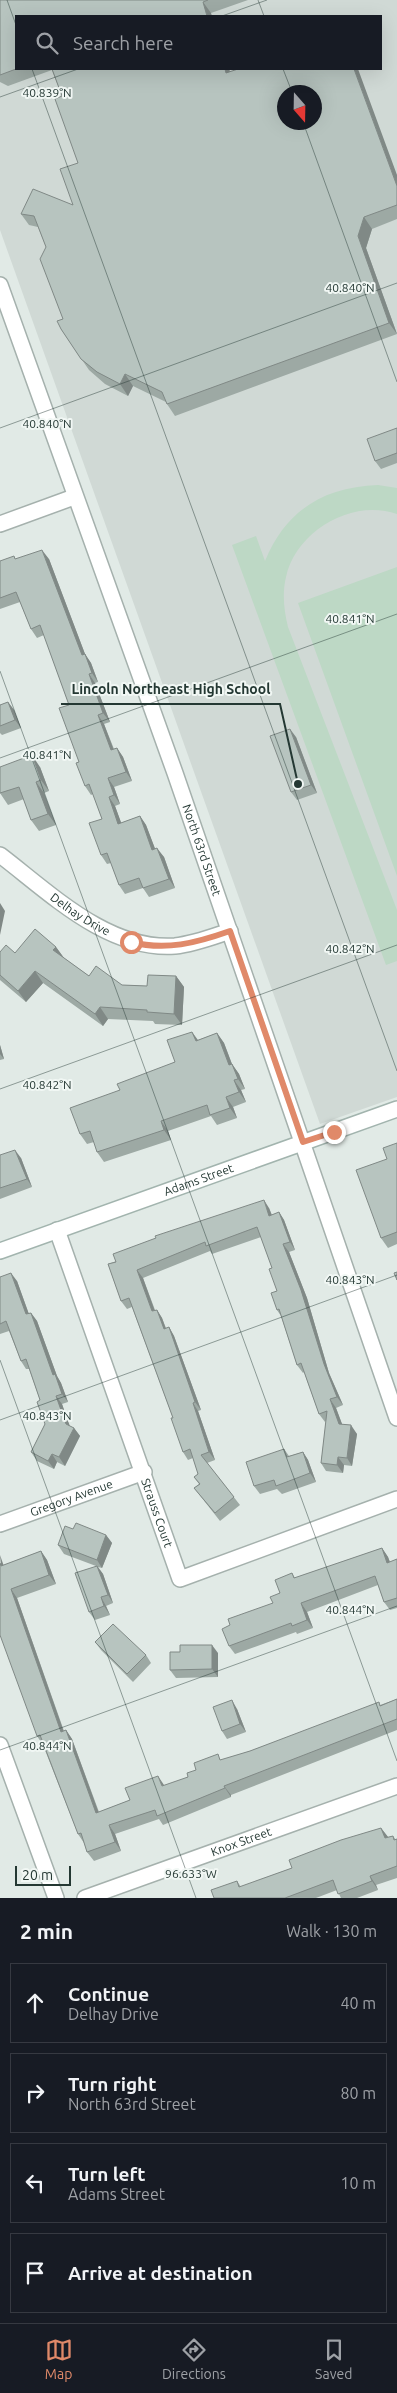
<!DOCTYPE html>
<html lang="en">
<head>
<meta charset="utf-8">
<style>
  :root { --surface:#171b24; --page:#20242c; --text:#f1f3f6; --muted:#9ea1a6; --line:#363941; --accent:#e08969 }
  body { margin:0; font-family:Ubuntu,sans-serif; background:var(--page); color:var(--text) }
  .compass { position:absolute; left:277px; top:85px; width:45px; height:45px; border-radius:50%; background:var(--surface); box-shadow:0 5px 20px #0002; rotate:160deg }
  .scale { position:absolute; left:15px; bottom:12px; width:56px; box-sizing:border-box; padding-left:5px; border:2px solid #243833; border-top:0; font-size:14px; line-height:18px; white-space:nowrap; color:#243833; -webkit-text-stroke:4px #f1f7f4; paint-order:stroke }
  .stop { position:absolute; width:15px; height:15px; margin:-11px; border:4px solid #e08969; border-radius:50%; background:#fff }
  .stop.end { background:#e08969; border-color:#fff; box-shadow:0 1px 5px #0008 }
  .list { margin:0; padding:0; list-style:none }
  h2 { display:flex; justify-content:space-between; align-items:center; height:65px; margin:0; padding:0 20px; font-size:21px }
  h2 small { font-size:16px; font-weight:400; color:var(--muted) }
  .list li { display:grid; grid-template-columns:32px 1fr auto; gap:15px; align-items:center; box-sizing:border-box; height:80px; margin:0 10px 10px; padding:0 10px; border:1px solid var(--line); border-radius:0px }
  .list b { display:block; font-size:19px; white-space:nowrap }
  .list p { margin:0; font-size:16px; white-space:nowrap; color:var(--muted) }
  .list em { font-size:16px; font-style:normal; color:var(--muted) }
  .icon { flex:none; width:28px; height:28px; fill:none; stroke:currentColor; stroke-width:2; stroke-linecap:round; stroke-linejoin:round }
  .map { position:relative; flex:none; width:397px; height:1898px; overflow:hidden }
  .search { position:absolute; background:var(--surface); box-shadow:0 5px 20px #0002; left:15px; right:15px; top:15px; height:55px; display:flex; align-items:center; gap:12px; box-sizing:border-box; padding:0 18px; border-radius:0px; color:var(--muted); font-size:19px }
  .sheet { height:425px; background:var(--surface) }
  nav { display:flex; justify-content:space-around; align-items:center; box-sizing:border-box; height:70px; border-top:1px solid var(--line); background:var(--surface); font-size:14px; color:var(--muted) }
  nav a { display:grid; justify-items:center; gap:2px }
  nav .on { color:var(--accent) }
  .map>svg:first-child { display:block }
  .built { fill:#d0d9d5; fill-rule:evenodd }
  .green { fill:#bdd8c5 }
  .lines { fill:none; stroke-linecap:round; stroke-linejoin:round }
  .street-casing { stroke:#a5b1ad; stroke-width:18 }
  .secondary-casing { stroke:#a2b4ae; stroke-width:18 }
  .street { stroke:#fff; stroke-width:15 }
  .secondary { stroke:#fff; stroke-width:15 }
  .wall { fill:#9da9a4 }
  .shaded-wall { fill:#808986 }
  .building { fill:#b7c4bf; stroke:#808986; fill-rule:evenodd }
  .route { stroke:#e08969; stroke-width:6 }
  .ticks { fill:none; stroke:#243833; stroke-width:1; stroke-opacity:0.45 }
  .labels { text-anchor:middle; stroke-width:4; stroke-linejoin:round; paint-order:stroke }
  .street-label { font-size:12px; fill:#243833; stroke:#f1f7f4 }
  .ticks-label { font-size:12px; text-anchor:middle; fill:#243833; stroke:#f1f7f4; stroke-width:4; stroke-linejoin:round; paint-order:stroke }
  .leader { fill:none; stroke:#243833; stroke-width:2 }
  .callout-dot { fill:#243833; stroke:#f1f7f4; stroke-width:2 }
  .callout-label { font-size:14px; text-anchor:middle; font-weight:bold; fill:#243833; stroke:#f1f7f4; stroke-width:4; stroke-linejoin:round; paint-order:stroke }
</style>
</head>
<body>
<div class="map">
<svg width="397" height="1898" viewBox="0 0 397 1898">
  <rect width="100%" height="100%" fill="#e1eae6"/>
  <path class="built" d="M 0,0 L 397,0 L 397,1097 L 320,1124 L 0,230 ZM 16,16 L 381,16 L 381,69 L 16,69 ZM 284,92 L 314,92 L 314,122 L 284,122 Z"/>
  <path class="green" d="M 378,485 L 397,488 L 397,514 C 352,498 296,531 286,577 C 282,594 284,610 288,627 L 397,910 L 397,961 L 386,965 L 232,545 L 256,536 L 265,561 C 286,510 324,487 378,485 Z
    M 397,567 L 397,876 L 298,603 Z"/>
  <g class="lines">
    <defs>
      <g id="street">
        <path id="s1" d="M 0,285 L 175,773 L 397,1418"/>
        <path d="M 0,524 L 74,497"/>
        <path id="s2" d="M 0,855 C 50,893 108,951 175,946 C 194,944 212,937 230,931"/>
        <path id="s3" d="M 57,1230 L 180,1579 L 397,1499"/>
        <path id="s4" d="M 0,1524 L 144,1472"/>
        <path d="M 0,1745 L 56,1898"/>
        <path id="s5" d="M 85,1898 L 397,1786"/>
      </g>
      <g id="secondary">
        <path id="s6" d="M 0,1251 L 397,1109"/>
      </g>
    </defs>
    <use href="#street" class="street-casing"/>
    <use href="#secondary" class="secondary-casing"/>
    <use href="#street" class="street"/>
    <use href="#secondary" class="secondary"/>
  </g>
  <path class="wall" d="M 0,0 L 248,0 L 211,13 L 16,16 L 16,69 L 229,69 L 230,72 L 397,175 L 397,219 L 372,229 L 366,248 L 397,334 L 175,416 L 167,404 L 166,402 L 133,386 L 128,396 L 105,384 L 89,370 L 61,329 L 63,319 L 46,247 L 38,227 L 29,225 L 21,214 L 73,205 L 78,163 L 62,96 L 52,70 L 8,86 L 0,82 Z
    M 397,428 L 397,463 L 381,469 L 375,461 Z
    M 16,559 L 49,559 L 85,654 L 91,663 L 98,682 L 95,683 L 110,722 L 104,724 L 114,749 L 117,748 L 123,757 L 132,781 L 114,787 L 120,804 L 115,806 L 121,823 L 140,816 L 146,825 L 155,849 L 164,857 L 175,888 L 149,897 L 143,888 L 125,894 L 119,885 L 111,863 L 107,864 L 101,855 L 102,819 L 93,794 L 91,795 L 85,786 L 79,762 L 69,705 L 44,635 L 37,638 L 31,629 L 20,602 L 0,609 L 0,561 Z
    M 8,702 L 14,710 L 21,728 L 2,735 L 0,733 L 0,705 Z
    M 296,737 L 317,793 L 297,800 L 291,792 Z
    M 40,767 L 49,791 L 44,793 L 56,825 L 39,831 L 31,820 L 24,799 L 8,805 L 0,793 Z
    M 56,947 L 64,958 L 89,976 L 122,985 L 147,986 L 176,976 L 184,987 L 182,1025 L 155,1024 L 153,1021 L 108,1019 L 103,1026 L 43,983 L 26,1002 L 0,980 L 0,952 L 15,953 Z
    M 192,1032 L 198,1040 L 217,1033 L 224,1043 L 232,1064 L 239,1074 L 245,1089 L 241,1090 L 246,1102 L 233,1107 L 237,1118 L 217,1125 L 211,1116 L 168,1131 L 171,1140 L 104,1162 L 97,1152 L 94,1142 L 87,1144 L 80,1134 L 120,1090 L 175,1062 Z
    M 0,1045 L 4,1059 L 0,1060 Z
    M 397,1143 L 397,1244 L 388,1248 L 381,1238 L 387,1159 Z
    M 0,1155 L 21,1158 L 32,1187 L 0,1199 Z
    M 269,1208 L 272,1215 L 279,1212 L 284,1220 L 295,1250 L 289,1252 L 307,1298 L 329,1373 L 343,1405 L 336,1408 L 342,1424 L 357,1434 L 352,1466 L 344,1465 L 343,1473 L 326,1471 L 321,1463 L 326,1421 L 325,1422 L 319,1414 L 304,1372 L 303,1373 L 297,1365 L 281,1316 L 277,1310 L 277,1291 L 272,1268 L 261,1237 L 212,1254 L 210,1251 L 143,1278 L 155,1310 L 157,1310 L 162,1318 L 166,1328 L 169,1327 L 174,1336 L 201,1410 L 198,1411 L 215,1460 L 207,1463 L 240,1505 L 220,1521 L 194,1488 L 199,1484 L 194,1477 L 198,1474 L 193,1458 L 188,1460 L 183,1452 L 173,1418 L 132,1307 L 127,1309 L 121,1301 L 108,1264 Z
    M 0,1277 L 17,1281 L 29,1314 L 31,1313 L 37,1321 L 57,1376 L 61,1383 L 68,1402 L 62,1404 L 69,1426 L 74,1428 L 80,1436 L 65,1466 L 57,1462 L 54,1469 L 37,1461 L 31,1452 L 45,1424 L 40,1400 L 29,1369 L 26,1369 L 21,1361 L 9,1331 L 0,1334 Z
    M 284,1449 L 289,1456 L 303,1452 L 308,1460 L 316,1482 L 282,1494 L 277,1489 L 260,1494 L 254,1486 Z
    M 73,1529 L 106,1535 L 112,1543 L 102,1568 L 98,1567 L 103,1574 L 113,1603 L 106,1606 L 110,1615 L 95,1620 L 89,1612 L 96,1566 L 64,1554 L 58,1545 Z
    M 382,1548 L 388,1557 L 390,1562 L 397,1559 L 397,1608 L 390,1610 L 384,1602 L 378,1585 L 307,1612 L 313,1628 L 297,1634 L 296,1632 L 235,1654 L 229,1646 L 230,1625 L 273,1603 L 292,1573 L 295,1578 Z
    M 41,1551 L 47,1560 L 56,1584 L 17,1598 L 64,1731 L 66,1730 L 72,1739 L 99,1812 L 130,1800 L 164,1786 L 188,1777 L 222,1760 L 250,1751 L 397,1699 L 397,1730 L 231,1795 L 231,1797 L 163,1825 L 159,1819 L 115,1834 L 121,1851 L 94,1861 L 87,1852 L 84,1843 L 78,1834 L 43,1745 L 37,1736 L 4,1565 Z
    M 95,1642 L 146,1655 L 151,1663 L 133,1682 L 101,1650 Z
    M 180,1652 L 218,1653 L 218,1677 L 176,1678 L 170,1670 Z
    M 237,1709 L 246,1732 L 227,1739 L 222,1731 Z
    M 381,1828 L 388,1837 L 393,1836 L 396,1840 L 397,1839 L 397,1878 L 376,1885 L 378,1890 L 357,1898 L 341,1898 L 337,1890 L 316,1898 L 214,1898 L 237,1881 L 241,1887 L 292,1868 Z"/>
  <path class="shaded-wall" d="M 203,2 L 211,13 L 212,16 L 207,16 Z
    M 225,69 L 229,69 L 234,85 L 226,73 Z
    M 354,69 L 358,69 L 397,175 L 397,186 Z
    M 364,217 L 372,229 L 366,248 L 397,334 L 389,323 L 358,236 Z
    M 125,374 L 133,386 L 128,396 L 120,384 Z
    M 42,550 L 49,559 L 85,654 L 91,663 L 98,682 L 92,673 L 82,655 Z
    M 89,674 L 95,683 L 110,722 L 103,713 Z
    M 8,702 L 14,710 L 21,728 L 15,720 Z
    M 98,715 L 104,724 L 117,759 L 111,750 Z
    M 290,729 L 296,737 L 317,793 L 311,785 Z
    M 117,748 L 123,757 L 132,781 L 126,772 Z
    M 32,755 L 40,767 L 49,791 L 41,780 Z
    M 108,778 L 114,787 L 120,804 L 114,795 Z
    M 36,782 L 44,793 L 56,825 L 48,814 Z
    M 109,797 L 115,806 L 125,833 L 118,824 Z
    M 140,816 L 146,825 L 159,859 L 152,850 Z
    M 157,848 L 164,857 L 175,888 L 169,879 Z
    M 0,903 L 5,911 L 0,935 Z
    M 56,947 L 64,958 L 53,950 Z
    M 35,971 L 43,983 L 26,1002 L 18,991 Z
    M 176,976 L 184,987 L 182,1025 L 174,1014 Z
    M 100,1007 L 108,1019 L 103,1026 L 95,1014 Z
    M 192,1032 L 199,1042 L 196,1041 Z
    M 217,1033 L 224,1043 L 236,1075 L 229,1065 Z
    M 0,1045 L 4,1059 L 0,1054 Z
    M 232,1064 L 239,1074 L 245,1089 L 238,1079 Z
    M 234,1080 L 241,1090 L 246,1102 L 239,1092 Z
    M 226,1097 L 233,1107 L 237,1118 L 230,1108 Z
    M 161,1121 L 168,1131 L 171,1140 L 164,1130 Z
    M 15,1150 L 21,1158 L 32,1187 L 27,1179 Z
    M 264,1200 L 269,1208 L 275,1224 L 269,1216 Z
    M 279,1212 L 284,1220 L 295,1250 L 290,1242 Z
    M 283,1244 L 289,1252 L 307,1298 L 329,1373 L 343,1405 L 337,1397 L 324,1364 Z
    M 137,1270 L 143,1278 L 158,1320 L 152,1311 Z
    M 11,1273 L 17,1281 L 32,1323 L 26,1314 Z
    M 157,1310 L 162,1318 L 169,1338 L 164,1329 Z
    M 31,1313 L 37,1321 L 57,1376 L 61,1383 L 68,1402 L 62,1394 L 53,1375 Z
    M 169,1327 L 174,1336 L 201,1410 L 195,1402 Z
    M 56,1396 L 62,1404 L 72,1432 L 66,1424 Z
    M 330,1399 L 336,1408 L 345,1432 L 339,1424 Z
    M 193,1403 L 198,1411 L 215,1460 L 209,1452 Z
    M 351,1425 L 357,1434 L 352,1466 L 347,1458 Z
    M 74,1428 L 80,1436 L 65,1466 L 59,1457 Z
    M 303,1452 L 308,1460 L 316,1482 L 310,1473 Z
    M 52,1454 L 57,1462 L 54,1469 L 48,1461 Z
    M 338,1457 L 344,1465 L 343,1473 L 337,1465 Z
    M 106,1535 L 112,1543 L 102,1568 L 97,1560 Z
    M 382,1548 L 388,1557 L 393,1571 L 387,1563 Z
    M 41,1551 L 47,1560 L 56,1584 L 49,1575 Z
    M 0,1555 L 7,1575 L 1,1566 Z
    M 97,1566 L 103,1574 L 113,1603 L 108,1595 Z
    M 11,1589 L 17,1598 L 67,1741 L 61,1732 Z
    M 101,1597 L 106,1606 L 110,1615 L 104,1606 Z
    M 301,1603 L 307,1612 L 313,1628 L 307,1620 Z
    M 212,1645 L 218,1653 L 218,1677 L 212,1669 Z
    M 232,1700 L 237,1709 L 246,1732 L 240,1724 Z
    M 66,1730 L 72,1739 L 102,1822 L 96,1813 Z
    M 158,1776 L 164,1785 L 162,1786 Z
    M 224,1786 L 231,1795 L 231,1797 L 225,1788 Z
    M 109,1825 L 115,1834 L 121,1851 L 115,1842 Z
    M 381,1828 L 388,1837 L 385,1838 Z
    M 370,1876 L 376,1885 L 378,1890 L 372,1881 Z"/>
  <path class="building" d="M 0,0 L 208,0 L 203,2 L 207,16 L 16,16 L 16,69 L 0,75 Z
    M 52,69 L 225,69 L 226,73 L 238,69 L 354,69 L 397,186 L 397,205 L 364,217 L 358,236 L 389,323 L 167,404 L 162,392 L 125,374 L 120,384 L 97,372 L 81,359 L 61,329 L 57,321 L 63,319 L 40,259 L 46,247 L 34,216 L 21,214 L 33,189 L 73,205 L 60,169 L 78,163 L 55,99 L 62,96 ZM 284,92 L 314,92 L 314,122 L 284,122 Z
    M 397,428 L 397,453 L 375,461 L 367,439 Z
    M 42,550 L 82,655 L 85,654 L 92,673 L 89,674 L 103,713 L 98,715 L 111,750 L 117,748 L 126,772 L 108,778 L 114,795 L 109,797 L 118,824 L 140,816 L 152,850 L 157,848 L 169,879 L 143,888 L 139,878 L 119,885 L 107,853 L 101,855 L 89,823 L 102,819 L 89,784 L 85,786 L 76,763 L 79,762 L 59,708 L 69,705 L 40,625 L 31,629 L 16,592 L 0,598 L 0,561 L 14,556 L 15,559 Z
    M 8,702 L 15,720 L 0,726 L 0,705 Z
    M 290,729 L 311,785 L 291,792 L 270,736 Z
    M 32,755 L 41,780 L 36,782 L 48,814 L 31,820 L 19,787 L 0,793 L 0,767 Z
    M 35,929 L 56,947 L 53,950 L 89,976 L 96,966 L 122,985 L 147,986 L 148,975 L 176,976 L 174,1014 L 147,1012 L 147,1010 L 100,1007 L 95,1014 L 35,971 L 18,991 L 0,975 L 0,952 L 6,945 L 15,953 Z
    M 192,1032 L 196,1041 L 217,1033 L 229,1065 L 232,1064 L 238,1079 L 234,1080 L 239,1092 L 226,1097 L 230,1108 L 210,1115 L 207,1105 L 161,1121 L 164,1130 L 97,1152 L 90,1131 L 80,1134 L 70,1108 L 120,1090 L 117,1084 L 175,1062 L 167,1040 Z
    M 397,1143 L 397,1232 L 381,1238 L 356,1170 L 387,1159 L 383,1148 Z
    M 15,1150 L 27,1179 L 0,1188 L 0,1155 Z
    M 264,1200 L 269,1216 L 279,1212 L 290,1242 L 283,1244 L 301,1290 L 324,1364 L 337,1397 L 330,1399 L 339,1424 L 351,1425 L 347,1458 L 338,1457 L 337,1465 L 321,1463 L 327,1411 L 319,1414 L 301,1363 L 297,1365 L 279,1309 L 277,1310 L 271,1293 L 277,1291 L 269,1269 L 272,1268 L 257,1227 L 206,1246 L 205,1242 L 137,1270 L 152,1311 L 157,1310 L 164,1329 L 169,1327 L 195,1402 L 193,1403 L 209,1452 L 201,1455 L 234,1497 L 215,1513 L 194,1488 L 200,1484 L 194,1477 L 198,1474 L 190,1449 L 183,1452 L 171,1418 L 173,1418 L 129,1298 L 121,1301 L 108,1264 L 116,1262 L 113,1254 L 156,1238 L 155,1236 Z
    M 397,1272 L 397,1280 L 394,1273 Z
    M 11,1273 L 26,1314 L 31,1313 L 53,1375 L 55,1374 L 62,1394 L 56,1396 L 66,1424 L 74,1428 L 59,1457 L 52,1454 L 48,1461 L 31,1452 L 45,1424 L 37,1402 L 40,1400 L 26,1359 L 21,1361 L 6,1321 L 0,1324 L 0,1277 Z
    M 284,1449 L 287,1457 L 303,1452 L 310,1473 L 276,1486 L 274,1480 L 254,1486 L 246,1462 Z
    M 76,1523 L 106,1535 L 97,1560 L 58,1545 L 65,1526 L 73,1529 Z
    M 382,1548 L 387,1563 L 397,1559 L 397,1598 L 384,1602 L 375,1576 L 301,1603 L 307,1620 L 292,1626 L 291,1623 L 229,1646 L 222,1629 L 230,1625 L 228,1619 L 273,1603 L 270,1597 L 280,1593 L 275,1580 L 292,1573 L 294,1578 Z
    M 41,1551 L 49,1575 L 11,1589 L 61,1732 L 66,1730 L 96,1813 L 130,1800 L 125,1788 L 158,1776 L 162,1786 L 188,1777 L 187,1773 L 196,1770 L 194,1763 L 218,1754 L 220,1760 L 250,1751 L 379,1702 L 380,1706 L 397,1699 L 397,1719 L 224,1786 L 225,1788 L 157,1816 L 155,1810 L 109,1825 L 115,1842 L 87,1852 L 81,1833 L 78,1834 L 40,1735 L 37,1736 L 0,1635 L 0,1563 L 1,1566 Z
    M 97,1566 L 108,1595 L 101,1597 L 104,1606 L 89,1612 L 75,1573 Z
    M 113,1624 L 146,1655 L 127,1674 L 95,1642 Z
    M 180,1645 L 212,1645 L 212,1669 L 170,1670 L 170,1652 L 180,1652 Z
    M 232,1700 L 240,1724 L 222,1731 L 213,1707 Z
    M 381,1828 L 385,1838 L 393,1836 L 394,1840 L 397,1839 L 397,1866 L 370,1876 L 372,1881 L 338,1894 L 333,1880 L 285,1898 L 214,1898 L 211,1890 L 237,1881 L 239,1887 L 292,1868 L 289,1860 L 341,1840 Z"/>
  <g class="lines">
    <path class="route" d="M 131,942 C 166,951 196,943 230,931 L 303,1142 L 334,1132"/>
  </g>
  <path class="ticks" d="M 7,0 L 16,25M 258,0 L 264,16M 222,16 L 267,0M 32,69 L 397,1071M 283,69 L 292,92M 0,97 L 78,69M 303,122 L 397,382M 0,428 L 397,283M 0,671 L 397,1761M 0,758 L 397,614M 0,1089 L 397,945M 0,1360 L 196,1898M 0,1420 L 397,1275M 0,1750 L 397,1606"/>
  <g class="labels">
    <g class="street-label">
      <text dy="4" stroke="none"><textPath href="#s1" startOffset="600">North 63rd Street</textPath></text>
      <text dy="4" stroke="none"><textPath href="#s2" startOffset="100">Delhay Drive</textPath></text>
      <text dy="4" stroke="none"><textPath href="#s6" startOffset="211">Adams Street</textPath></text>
      <text dy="4" stroke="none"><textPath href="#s4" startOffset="76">Gregory Avenue</textPath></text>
      <text dy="4" stroke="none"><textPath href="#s3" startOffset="300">Strauss Court</textPath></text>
      <text dy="4" stroke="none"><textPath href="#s5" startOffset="166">Knox Street</textPath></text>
    </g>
  </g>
  <g class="ticks-label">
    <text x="47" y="97">40.839°N</text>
    <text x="350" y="292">40.840°N</text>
    <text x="47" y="428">40.840°N</text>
    <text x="350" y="623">40.841°N</text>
    <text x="47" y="759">40.841°N</text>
    <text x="350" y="953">40.842°N</text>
    <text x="47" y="1089">40.842°N</text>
    <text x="350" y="1284">40.843°N</text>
    <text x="47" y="1420">40.843°N</text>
    <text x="350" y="1614">40.844°N</text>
    <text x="47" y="1750">40.844°N</text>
    <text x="191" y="1878">96.633°W</text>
  </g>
  <path class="leader" d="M298 784L280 704H61"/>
  <circle class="callout-dot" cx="298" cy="784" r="5"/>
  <g class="callout-label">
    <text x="171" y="694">Lincoln Northeast High School</text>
  </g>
</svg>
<svg class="compass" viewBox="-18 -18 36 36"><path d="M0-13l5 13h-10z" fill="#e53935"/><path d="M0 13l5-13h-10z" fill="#9ea1a6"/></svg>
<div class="scale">20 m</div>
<div class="stop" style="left:131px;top:942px"></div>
<div class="stop end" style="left:334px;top:1132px"></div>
<div class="search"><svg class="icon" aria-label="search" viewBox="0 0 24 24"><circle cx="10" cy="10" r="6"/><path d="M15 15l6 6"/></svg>Search here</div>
</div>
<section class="sheet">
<h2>2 min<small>Walk · 130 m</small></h2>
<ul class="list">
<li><svg class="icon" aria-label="ahead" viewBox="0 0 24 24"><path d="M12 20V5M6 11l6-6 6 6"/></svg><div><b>Continue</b><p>Delhay Drive</p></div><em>40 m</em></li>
<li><svg class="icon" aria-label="right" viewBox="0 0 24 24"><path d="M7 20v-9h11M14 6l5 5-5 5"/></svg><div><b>Turn right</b><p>North 63rd Street</p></div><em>80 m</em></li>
<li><svg class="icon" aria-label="left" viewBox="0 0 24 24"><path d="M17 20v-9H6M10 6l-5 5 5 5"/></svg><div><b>Turn left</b><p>Adams Street</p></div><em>10 m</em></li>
<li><svg class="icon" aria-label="arrive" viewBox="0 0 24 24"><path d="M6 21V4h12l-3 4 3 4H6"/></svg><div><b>Arrive at destination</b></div></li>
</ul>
</section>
<nav>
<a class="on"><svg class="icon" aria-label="map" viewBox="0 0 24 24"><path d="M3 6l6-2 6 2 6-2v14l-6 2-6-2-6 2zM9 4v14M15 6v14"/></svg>Map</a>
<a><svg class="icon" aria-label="directions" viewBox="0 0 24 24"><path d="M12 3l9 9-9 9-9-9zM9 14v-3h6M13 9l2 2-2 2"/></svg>Directions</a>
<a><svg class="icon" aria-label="saved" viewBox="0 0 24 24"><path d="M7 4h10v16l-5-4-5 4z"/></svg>Saved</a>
</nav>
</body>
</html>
